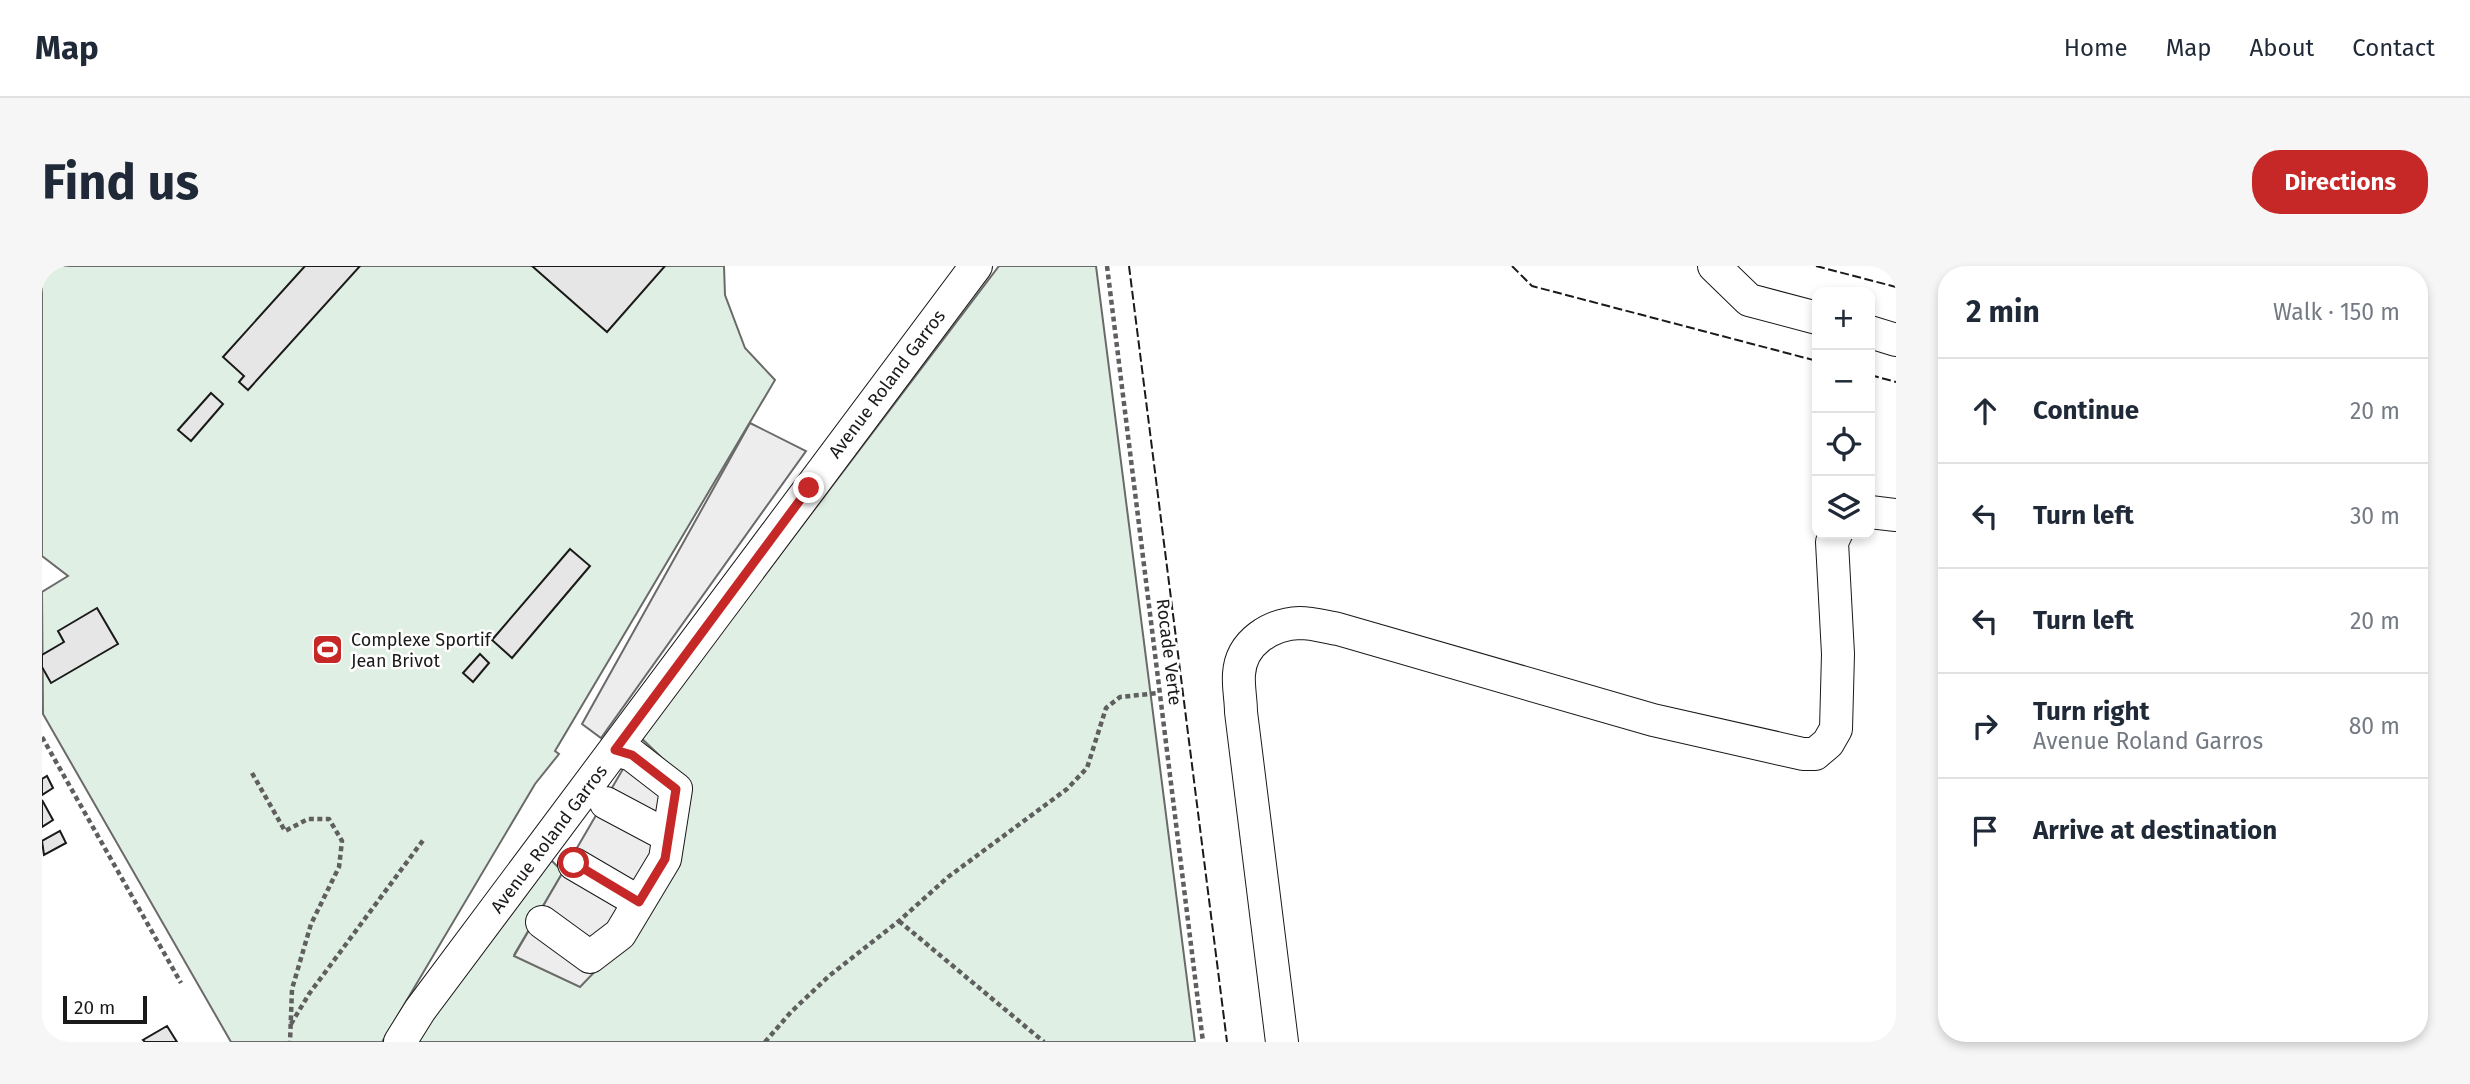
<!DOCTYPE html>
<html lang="en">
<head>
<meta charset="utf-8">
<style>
  :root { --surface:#fff; --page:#f6f6f7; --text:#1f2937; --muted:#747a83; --line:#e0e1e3; --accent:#c62828 }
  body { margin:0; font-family:"Fira Sans",sans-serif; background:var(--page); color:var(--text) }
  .controls { position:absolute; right:21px; top:21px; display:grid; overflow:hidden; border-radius:14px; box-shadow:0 4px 10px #0003 }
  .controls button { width:63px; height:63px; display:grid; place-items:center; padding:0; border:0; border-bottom:2px solid var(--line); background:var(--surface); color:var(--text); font:35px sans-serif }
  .scale { position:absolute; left:21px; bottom:18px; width:84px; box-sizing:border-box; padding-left:7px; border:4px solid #1a1a1a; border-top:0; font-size:19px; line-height:24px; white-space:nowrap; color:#1a1a1a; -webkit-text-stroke:5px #fff; paint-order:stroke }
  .stop { position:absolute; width:21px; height:21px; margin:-16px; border:5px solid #c62828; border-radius:50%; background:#fff }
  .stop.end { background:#c62828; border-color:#fff; box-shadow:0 2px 7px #0008 }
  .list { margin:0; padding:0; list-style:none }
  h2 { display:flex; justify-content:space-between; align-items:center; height:91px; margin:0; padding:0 28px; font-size:30px }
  h2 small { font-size:23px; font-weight:400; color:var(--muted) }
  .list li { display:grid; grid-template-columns:46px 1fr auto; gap:21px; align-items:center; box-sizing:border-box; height:105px; padding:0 28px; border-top:2px solid var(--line) }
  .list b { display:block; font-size:26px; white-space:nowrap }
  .list p { margin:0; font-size:23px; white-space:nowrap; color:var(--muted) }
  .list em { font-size:23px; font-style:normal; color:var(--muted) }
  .icon { flex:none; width:38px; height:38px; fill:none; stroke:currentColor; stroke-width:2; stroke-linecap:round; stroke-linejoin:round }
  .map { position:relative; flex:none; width:1854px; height:776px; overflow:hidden; border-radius:28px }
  header { display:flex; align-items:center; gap:42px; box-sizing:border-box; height:98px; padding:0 35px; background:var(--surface); border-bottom:2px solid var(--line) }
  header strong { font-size:33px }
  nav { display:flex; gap:38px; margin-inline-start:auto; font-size:24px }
  .intro { display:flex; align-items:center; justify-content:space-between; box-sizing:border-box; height:168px; padding:0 42px }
  h1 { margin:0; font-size:49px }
  .button { padding:18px 32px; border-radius:28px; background:var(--accent); color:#fff; font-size:24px; font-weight:700 }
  main { display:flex; gap:42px; padding:0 42px }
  aside { flex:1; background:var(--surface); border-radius:28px; box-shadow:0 4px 10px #0003 }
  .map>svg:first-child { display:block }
  .green { fill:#e0efe3; stroke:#6a6a6a; stroke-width:2 }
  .parking { fill:#ededed; stroke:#6a6a6a; stroke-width:2 }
  .building { fill:#e6e6e6; stroke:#1a1a1a; stroke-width:2 }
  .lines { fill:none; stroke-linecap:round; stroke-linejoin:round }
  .minor-casing { stroke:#1a1a1a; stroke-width:34 }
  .path { stroke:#5f5f5f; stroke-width:4.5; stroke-dasharray:5 3.5; stroke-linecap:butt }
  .minor { stroke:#fff; stroke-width:32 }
  .fence { stroke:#1a1a1a; stroke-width:2; stroke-dasharray:9 3.5; stroke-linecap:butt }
  .route { stroke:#c62828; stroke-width:9 }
  .labels { text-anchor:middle; stroke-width:5; stroke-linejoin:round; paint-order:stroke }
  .street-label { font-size:18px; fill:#1a1a1a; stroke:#fff }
  .poi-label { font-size:18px; fill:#1a1a1a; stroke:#fff; text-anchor:start }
</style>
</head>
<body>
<header>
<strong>Map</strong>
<nav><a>Home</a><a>Map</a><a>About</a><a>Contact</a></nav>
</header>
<div class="intro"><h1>Find us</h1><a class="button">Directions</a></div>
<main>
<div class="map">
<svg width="1854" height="776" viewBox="0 0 1854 776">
  <rect width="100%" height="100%" fill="#fff"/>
  <path class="green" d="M 0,0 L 682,0 L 683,29 L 703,82 L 733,114 L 513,485 L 517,488 L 493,518 L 340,776 L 189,776 L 1,448 L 0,326 L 26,310 L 0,290 Z
    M 957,0 L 1054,0 L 1153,776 L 373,776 L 508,593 L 521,606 L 472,689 L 646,517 L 599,472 Z"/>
  <path class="parking" d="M 708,157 L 764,185 L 559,472 L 540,458 Z
    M 599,472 L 646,517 L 590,667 L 538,721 L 472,690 Z"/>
  <path class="building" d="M 263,0 L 318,0 L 206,124 L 197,116 L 202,110 L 181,91 Z
    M 490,0 L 623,0 L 565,66 Z
    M 169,127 L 181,138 L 149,175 L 136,164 Z
    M 528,283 L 548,300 L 470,392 L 450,374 Z
    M 55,342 L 76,378 L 9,417 L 0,401 L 0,389 L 22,376 L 16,365 Z
    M 438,388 L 447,397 L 431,416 L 421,407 Z
    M 5,510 L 11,522 L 0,529 L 0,513 Z
    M 0,534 L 11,554 L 0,561 Z
    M 18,565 L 24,577 L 2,589 L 0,575 Z
    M 125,760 L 135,776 L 103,776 L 101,774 Z"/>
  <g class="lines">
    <defs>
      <path id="minor" d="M 1672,0 L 1707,34 L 1775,52
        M 1828,66 L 1854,74
        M 1828,246 L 1854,249
        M 564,537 L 626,570
        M 532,598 L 597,636
        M 500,656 L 548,691 L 578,668 L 623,593 L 634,523 L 590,489 L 573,484
        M 358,776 L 378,744 L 934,0
        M 1240,776 L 1199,446 C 1199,434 1196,420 1197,408 C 1199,376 1229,358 1258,357 C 1270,357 1284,361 1296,363 L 1611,454 L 1761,488 L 1773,488 L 1786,477 L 1794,463 L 1796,388 L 1790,276 L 1794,268"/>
    </defs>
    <use href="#minor" class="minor-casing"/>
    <path class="path" d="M 1065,0 L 1161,776
      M 0,471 L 139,717
      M 210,507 L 243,565 L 266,553 L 287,553 L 300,575 L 297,601 L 269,658 L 250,723 L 248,776
      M 857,655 L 1002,776
      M 249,758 L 267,728 L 382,573
      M 723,776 L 749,746 L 787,710 L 857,655 L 906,611 L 1025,523 L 1045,502 L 1064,442 L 1078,431 L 1117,427"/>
    <use href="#minor" class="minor"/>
    <path class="fence" d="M 1087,0 L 1185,776
      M 1470,0 L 1490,20 L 1775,95
      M 1774,0 L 1854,21
      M 1828,109 L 1854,116"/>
  </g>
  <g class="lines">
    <path class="route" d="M 532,597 L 597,636 L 623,593 L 634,523 L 590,489 L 573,484 L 767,222"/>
  </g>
  <defs>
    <symbol id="stadium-square" viewBox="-11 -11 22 22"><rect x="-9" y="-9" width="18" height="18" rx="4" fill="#c62828" stroke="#fff"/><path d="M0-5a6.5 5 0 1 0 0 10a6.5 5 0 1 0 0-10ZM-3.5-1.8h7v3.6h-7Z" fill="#fff"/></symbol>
  </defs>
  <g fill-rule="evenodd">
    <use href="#stadium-square" x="268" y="366" width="35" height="35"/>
  </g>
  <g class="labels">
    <g class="street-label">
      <text transform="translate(845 118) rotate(-53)" y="6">Avenue Roland Garros</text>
      <text transform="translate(1127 386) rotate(83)" y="6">Rocade Verte</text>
      <text transform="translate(507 573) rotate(-53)" y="6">Avenue Roland Garros</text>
    </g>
    <g class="poi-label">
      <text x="309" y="380">Complexe Sportif<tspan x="309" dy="21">Jean Brivot</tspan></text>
    </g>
  </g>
</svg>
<div class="controls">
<button>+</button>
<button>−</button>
<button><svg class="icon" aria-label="locate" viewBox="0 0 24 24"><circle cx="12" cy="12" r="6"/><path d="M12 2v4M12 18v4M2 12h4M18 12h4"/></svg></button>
<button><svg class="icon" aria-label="layers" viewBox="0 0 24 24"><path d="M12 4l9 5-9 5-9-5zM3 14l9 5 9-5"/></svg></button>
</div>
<div class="scale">20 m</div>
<div class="stop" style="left:532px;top:597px"></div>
<div class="stop end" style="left:767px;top:222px"></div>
</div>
<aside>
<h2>2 min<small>Walk · 150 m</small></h2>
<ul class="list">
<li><svg class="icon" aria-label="ahead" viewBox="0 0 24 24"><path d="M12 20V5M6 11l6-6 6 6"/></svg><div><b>Continue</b></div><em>20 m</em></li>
<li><svg class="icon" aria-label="left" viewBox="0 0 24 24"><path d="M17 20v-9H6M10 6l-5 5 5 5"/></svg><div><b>Turn left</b></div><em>30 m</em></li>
<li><svg class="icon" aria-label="left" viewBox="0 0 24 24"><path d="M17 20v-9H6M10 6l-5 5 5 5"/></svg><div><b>Turn left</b></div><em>20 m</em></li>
<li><svg class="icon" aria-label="right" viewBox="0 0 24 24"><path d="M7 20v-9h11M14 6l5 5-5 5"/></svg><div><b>Turn right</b><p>Avenue Roland Garros</p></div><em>80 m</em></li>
<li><svg class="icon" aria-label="arrive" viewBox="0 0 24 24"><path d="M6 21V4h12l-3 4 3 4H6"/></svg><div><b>Arrive at destination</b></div></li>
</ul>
</aside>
</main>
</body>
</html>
